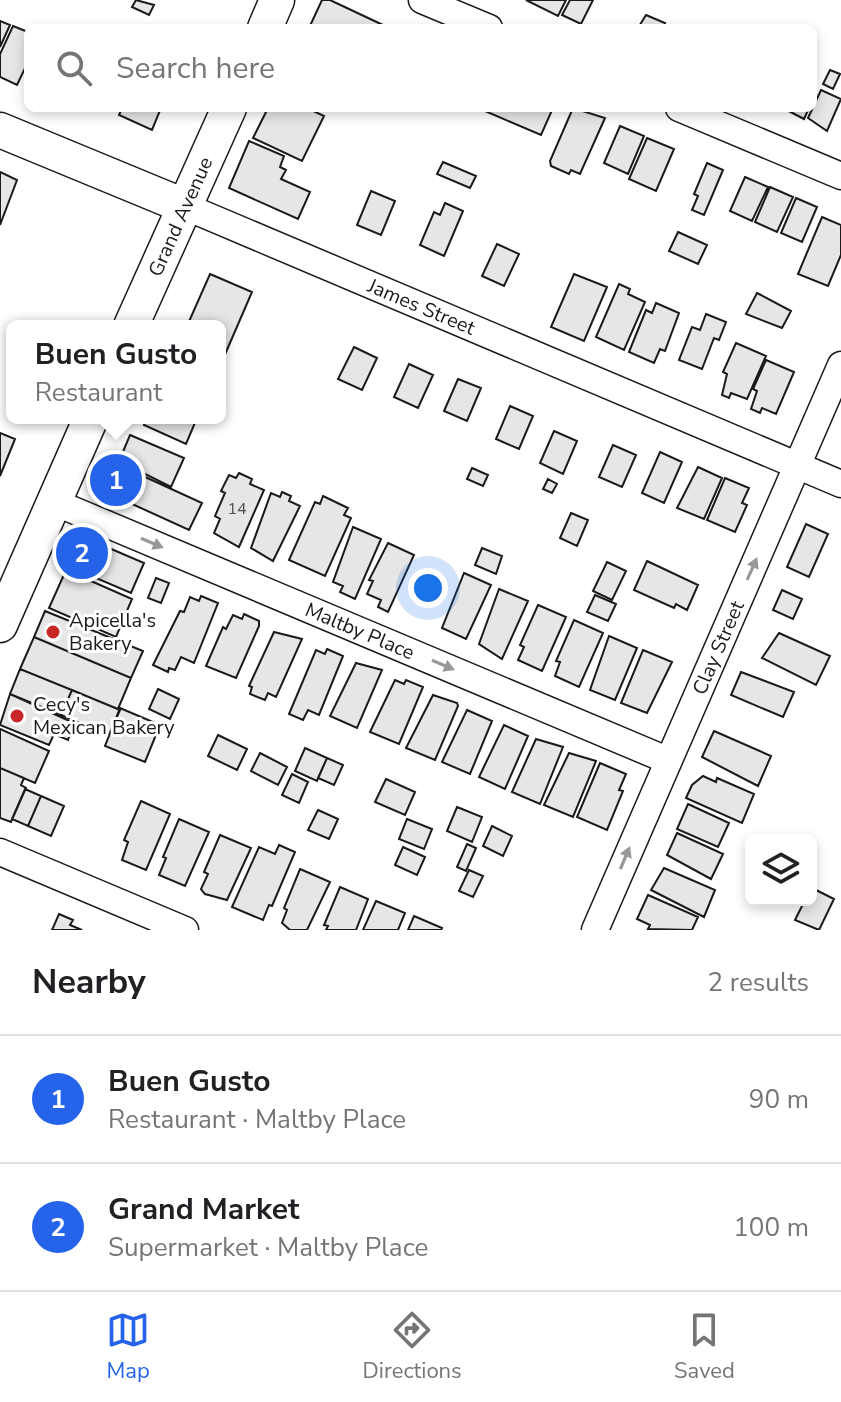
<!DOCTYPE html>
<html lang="en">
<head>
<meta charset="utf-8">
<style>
  :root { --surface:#fff; --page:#f6f6f6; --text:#202124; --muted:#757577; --line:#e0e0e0; --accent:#2563eb }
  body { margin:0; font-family:"Nunito Sans",sans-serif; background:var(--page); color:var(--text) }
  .controls { position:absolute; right:24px; bottom:24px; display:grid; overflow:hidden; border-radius:12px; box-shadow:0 4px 12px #0003 }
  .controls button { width:72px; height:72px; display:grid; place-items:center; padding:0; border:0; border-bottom:2px solid var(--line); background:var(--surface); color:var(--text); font:40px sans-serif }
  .you { position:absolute; left:428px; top:588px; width:28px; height:28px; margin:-20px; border:6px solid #fff; border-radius:50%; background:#1a73e8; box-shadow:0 0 0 12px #1a73e833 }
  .badge { display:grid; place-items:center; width:52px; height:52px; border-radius:50%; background:var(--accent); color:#fff; font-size:26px; font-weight:700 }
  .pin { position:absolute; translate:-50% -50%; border:4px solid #fff; box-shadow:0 2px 8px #0006 }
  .popup { position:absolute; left:6px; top:320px; width:220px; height:104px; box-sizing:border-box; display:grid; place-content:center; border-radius:12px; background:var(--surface); filter:drop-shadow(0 2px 6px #0005); font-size:26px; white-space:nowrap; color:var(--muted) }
  .popup b { font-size:30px; color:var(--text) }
  .popup::after { content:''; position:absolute; left:50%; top:100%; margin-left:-16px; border:16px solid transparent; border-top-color:var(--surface) }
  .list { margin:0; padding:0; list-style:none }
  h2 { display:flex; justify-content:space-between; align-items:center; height:104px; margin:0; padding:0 32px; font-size:34px }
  h2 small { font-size:26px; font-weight:400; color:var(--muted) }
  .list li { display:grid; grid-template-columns:52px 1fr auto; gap:24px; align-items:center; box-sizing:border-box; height:128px; padding:0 32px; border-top:2px solid var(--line) }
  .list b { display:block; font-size:30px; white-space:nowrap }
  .list p { margin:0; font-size:26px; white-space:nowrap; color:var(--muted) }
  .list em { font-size:26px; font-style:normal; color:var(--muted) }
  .icon { flex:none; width:44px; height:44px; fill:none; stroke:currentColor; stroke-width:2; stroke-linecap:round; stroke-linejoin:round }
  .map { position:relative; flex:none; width:841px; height:930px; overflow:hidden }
  .search { position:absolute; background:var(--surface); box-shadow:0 4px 12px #0003; left:24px; right:24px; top:24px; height:88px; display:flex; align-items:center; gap:20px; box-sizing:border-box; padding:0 28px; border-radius:12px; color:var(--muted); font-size:30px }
  .sheet { height:360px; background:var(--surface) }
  nav { display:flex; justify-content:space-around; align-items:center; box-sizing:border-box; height:112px; border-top:2px solid var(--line); background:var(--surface); font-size:22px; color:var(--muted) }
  nav a { display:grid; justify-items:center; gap:4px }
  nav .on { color:var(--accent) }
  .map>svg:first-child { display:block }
  .building { fill:#e6e6e6; stroke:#1a1a1a; stroke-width:2 }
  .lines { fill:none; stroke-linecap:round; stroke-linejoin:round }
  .minor-casing { stroke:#1a1a1a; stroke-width:29 }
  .major-casing { stroke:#1a1a1a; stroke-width:37 }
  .minor { stroke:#fff; stroke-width:26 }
  .major { stroke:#fff; stroke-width:34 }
  .oneway { fill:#989898 }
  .poi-dot { fill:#c62828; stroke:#fff; stroke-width:3 }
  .labels { text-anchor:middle; stroke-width:6; stroke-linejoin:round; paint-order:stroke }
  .number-label { font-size:16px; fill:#4d4d4d }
  .street-label { font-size:20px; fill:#1a1a1a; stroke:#fff }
  .poi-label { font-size:20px; fill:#1a1a1a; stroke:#fff; text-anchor:start }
</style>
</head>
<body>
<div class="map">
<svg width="841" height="930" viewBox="0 0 841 930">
  <rect width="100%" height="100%" fill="#fff"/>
  <path class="building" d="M 136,0 L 154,5 L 149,15 L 132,7 Z
    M 322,0 L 330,0 L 383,25 L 309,28 Z
    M 526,0 L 566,0 L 558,16 Z
    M 570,0 L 593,0 L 581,24 L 562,15 Z
    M 646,15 L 665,23 L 663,28 L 638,28 Z
    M 0,21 L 10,25 L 0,47 Z
    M 13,26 L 28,32 L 28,62 L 17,85 L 0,77 L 0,54 Z
    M 830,70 L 840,74 L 833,89 L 823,84 Z
    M 821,90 L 841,99 L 827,131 L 808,118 Z
    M 122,108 L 161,108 L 152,130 L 119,115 Z
    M 268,108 L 307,108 L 324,116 L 302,161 L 253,138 Z
    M 478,108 L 553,108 L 541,135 Z
    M 573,108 L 605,118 L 580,174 L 571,170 L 569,174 L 551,166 L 550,161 Z
    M 783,108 L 809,108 L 804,119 Z
    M 620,126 L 644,136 L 628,174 L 604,163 Z
    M 647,138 L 674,149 L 656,191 L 629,179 Z
    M 249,141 L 284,156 L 280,167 L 286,170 L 281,179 L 310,192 L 298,219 L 229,188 Z
    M 443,162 L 476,176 L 470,188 L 437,174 Z
    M 707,163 L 723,170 L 704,215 L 692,210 L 698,196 L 694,194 Z
    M 0,172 L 17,180 L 0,225 Z
    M 745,177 L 768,187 L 752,221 L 730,211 Z
    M 770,187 L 793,197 L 777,232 L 755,222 Z
    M 371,191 L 395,201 L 381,235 L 357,225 Z
    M 796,198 L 817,207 L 802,242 L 781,233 Z
    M 445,203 L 463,211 L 444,256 L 420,245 L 434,212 L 440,215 Z
    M 822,217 L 841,225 L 841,255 L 828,286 L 798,274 Z
    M 678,232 L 707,245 L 698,264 L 669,251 Z
    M 497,244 L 519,254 L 504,286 L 482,276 Z
    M 210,274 L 252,292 L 220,366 L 220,326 L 187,326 Z
    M 574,274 L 607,287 L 584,341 L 551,327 Z
    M 619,284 L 630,289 L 628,294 L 645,302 L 624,350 L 596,337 Z
    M 757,293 L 791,311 L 782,328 L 746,314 Z
    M 656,303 L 679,313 L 665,351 L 660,349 L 654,363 L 629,352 L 646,310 L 652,313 Z
    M 706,314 L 726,322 L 719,340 L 714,338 L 702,369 L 679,360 L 692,327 L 700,330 Z
    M 736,343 L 766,356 L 747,399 L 731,393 L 729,398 L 722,395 L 727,374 L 723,372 Z
    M 354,347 L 377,358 L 362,390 L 338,379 Z
    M 766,360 L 794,372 L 776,414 L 762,408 L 760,413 L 751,409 L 757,391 L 753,389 Z
    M 409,364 L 433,375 L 418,408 L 394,397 Z
    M 458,379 L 481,388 L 467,421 L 444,411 Z
    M 510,406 L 533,416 L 519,449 L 496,439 Z
    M 147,418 L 197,418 L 186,444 L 144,425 Z
    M 554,431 L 577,441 L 563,474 L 540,463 Z
    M 0,433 L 15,439 L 0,476 Z
    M 130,435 L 184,458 L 171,487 L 119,461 Z
    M 613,445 L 636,455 L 622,487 L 599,477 Z
    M 660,452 L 682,462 L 664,503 L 642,493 Z
    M 108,460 L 202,503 L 189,530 L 95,487 Z
    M 698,467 L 722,478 L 704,519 L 677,508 Z
    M 472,468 L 488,475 L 483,486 L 467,479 Z
    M 239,473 L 252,479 L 250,484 L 264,490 L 239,547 L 214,533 L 220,519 L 215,516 L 225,493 L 221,491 L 229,475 L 236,478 Z
    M 725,478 L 749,488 L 742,503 L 747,505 L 735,532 L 707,520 Z
    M 548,479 L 557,484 L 552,493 L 543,489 Z
    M 282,492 L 291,496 L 289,501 L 300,506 L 273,561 L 251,548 L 271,493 L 280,497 Z
    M 323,496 L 348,508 L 344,515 L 351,518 L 325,576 L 289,560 L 315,502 L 320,504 Z
    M 571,513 L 588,520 L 577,546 L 560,538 Z
    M 806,524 L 828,534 L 809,577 L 787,567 Z
    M 353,527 L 381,539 L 355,599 L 340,592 L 343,586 L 333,582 Z
    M 81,536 L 144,563 L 131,593 L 68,566 Z
    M 388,543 L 414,555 L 388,612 L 378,607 L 381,600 L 367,594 L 373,581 L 369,580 Z
    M 482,548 L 502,556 L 496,574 L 475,565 Z
    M 647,561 L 698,585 L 687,610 L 676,604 L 674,608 L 634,590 Z
    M 607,562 L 626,571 L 612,600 L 593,591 Z
    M 66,570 L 132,599 L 116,637 L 49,608 Z
    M 464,573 L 491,585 L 466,639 L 442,628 Z
    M 156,578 L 169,583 L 161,603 L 148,598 Z
    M 499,589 L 528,601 L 502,659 L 479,644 Z
    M 782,590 L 802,599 L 793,619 L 773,610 Z
    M 595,595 L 616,604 L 608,621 L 587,612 Z
    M 201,596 L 218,603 L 194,663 L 181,657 L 175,670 L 169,668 L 168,672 L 153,665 L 180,611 L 184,612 L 190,597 L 199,601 Z
    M 538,605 L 566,617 L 542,671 L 518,660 L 524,647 L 520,645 Z
    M 45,611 L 143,651 L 131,678 L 34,637 Z
    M 244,614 L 259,621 L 259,626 L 236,678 L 206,666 L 223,627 L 226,629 L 233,615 L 242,619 Z
    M 574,620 L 603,633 L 579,687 L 555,676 L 560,662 L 556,661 Z
    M 274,632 L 302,639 L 276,697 L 268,693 L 265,700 L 250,694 L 252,687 L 249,686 Z
    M 779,633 L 830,656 L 816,685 L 762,658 Z
    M 609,636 L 637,648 L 615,700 L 590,690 Z
    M 34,637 L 131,678 L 118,709 L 20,669 Z
    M 327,649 L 343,656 L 319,715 L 308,710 L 303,720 L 289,714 L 316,650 L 325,654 Z
    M 643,650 L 672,662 L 647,713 L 621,703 Z
    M 356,663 L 382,670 L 357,728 L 330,716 Z
    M 20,669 L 72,690 L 61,715 L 10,694 Z
    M 741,672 L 794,692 L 783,717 L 731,695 Z
    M 395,680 L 404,684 L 406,680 L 423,687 L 399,744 L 370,732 Z
    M 158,689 L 179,699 L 170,719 L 149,709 Z
    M 72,690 L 120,710 L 109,735 L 61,715 Z
    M 10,694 L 74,723 L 68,740 L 54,734 L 49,745 L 0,725 Z
    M 433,695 L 457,703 L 458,706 L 435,760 L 406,748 Z
    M 120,708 L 160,725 L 145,762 L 105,746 Z
    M 467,710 L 492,721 L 470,774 L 442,762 Z
    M 504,725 L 528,736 L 505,789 L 479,777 Z
    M 0,729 L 49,751 L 35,783 L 0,768 Z
    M 714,731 L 771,756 L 758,786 L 702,757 Z
    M 218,735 L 247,749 L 237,770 L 208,756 Z
    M 536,739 L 563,747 L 540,804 L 512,792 Z
    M 305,748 L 327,758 L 317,781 L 295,771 Z
    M 260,753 L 287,767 L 278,785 L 251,771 Z
    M 569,753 L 596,761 L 573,817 L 544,805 Z
    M 327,758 L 343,765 L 334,785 L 318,778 Z
    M 600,763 L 626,774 L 619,790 L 623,791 L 607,830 L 577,817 Z
    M 0,768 L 24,778 L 21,785 L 26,788 L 11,822 L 0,818 Z
    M 292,774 L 308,782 L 299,803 L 282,795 Z
    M 703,776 L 716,782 L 717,778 L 754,794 L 742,823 L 686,798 L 692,785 Z
    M 386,779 L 415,792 L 405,815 L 375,802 Z
    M 25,789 L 41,796 L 28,826 L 12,819 Z
    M 41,796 L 64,806 L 51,836 L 28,826 Z
    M 141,801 L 170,814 L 146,870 L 122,860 L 128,842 L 124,840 Z
    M 688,804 L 729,823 L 718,847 L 677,829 Z
    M 457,807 L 482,817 L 472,842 L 447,831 Z
    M 318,810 L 338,819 L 329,839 L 308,830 Z
    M 179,819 L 209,832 L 185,886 L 159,875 L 166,858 L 163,857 Z
    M 407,819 L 432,829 L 424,849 L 399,839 Z
    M 492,826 L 512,836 L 503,856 L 483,846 Z
    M 677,833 L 723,854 L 711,879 L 667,855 Z
    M 220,835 L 251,848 L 227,900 L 205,894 L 201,889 L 208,874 L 204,872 Z
    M 467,844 L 476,848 L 466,871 L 457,867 Z
    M 279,845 L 295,852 L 272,906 L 269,905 L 263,920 L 232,907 L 259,847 L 275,854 Z
    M 403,847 L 425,857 L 417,875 L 395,865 Z
    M 664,868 L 715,890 L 704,917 L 651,890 Z
    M 300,869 L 330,882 L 307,930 L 290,930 L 282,923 L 287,910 L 284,908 Z
    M 469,870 L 483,876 L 473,897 L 459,891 Z
    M 340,887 L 368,899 L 356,930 L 326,930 L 328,926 L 324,925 Z
    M 812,888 L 834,899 L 819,930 L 795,920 L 805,900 L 811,900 Z
    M 648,895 L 698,917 L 692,930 L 648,929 L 650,925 L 637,919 Z
    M 376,901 L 405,913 L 398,930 L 363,930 Z
    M 59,914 L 73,920 L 70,925 L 82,930 L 52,930 Z
    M 414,916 L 442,928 L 441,930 L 408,930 Z"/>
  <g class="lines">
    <defs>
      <g id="minor">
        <path d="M 422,0 L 489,28"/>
        <path d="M 679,108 L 841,176"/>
        <path id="s1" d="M 184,206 L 841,484"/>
        <path id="s2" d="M 54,502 L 667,760"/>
        <path d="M 0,852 L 185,930"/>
        <path id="s3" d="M 595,930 L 841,365"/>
      </g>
      <g id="major">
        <path d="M 265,28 L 277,0"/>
        <path d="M 0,130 L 184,206"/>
        <path id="s4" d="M 131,326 L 229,108"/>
        <path d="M 0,625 L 91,418"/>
      </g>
    </defs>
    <use href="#minor" class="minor-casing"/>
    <use href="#major" class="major-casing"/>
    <use href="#minor" class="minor"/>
    <use href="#major" class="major"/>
  </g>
  <defs><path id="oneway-solid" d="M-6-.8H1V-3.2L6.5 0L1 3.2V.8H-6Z" transform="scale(2)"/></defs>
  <g class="oneway">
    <use href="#oneway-solid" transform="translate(152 543) rotate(23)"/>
    <use href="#oneway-solid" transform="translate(752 569) rotate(-66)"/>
    <use href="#oneway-solid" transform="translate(443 665) rotate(23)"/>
    <use href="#oneway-solid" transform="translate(625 858) rotate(-67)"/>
  </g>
  <g class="poi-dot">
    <circle cx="53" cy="632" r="8"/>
    <circle cx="17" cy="716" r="8"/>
  </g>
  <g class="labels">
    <g class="number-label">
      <text x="237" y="514">14</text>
    </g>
    <g class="street-label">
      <text dy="7" stroke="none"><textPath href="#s4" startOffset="120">Grand Avenue</textPath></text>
      <text dy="7" stroke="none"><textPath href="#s1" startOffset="258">James Street</textPath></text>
      <text dy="7" stroke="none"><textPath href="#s2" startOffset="332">Maltby Place</textPath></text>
      <text dy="7" stroke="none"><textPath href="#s3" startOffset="308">Clay Street</textPath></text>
    </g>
    <g class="poi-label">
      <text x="69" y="627">Apicella's<tspan x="69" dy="23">Bakery</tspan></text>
      <text x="33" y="711">Cecy's<tspan x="33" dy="23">Mexican Bakery</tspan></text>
    </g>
  </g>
</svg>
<div class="controls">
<button><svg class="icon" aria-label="layers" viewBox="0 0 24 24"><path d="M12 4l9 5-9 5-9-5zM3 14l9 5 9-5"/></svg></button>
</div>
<div class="you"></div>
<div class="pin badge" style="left:116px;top:480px">1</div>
<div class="popup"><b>Buen Gusto</b>Restaurant</div>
<div class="pin badge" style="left:82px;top:553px">2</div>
<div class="search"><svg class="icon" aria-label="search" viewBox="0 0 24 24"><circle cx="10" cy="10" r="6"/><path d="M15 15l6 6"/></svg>Search here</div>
</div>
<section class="sheet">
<h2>Nearby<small>2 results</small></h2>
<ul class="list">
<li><span class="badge">1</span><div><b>Buen Gusto</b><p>Restaurant · Maltby Place</p></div><em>90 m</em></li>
<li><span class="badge">2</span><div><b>Grand Market</b><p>Supermarket · Maltby Place</p></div><em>100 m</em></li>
</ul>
</section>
<nav>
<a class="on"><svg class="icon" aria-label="map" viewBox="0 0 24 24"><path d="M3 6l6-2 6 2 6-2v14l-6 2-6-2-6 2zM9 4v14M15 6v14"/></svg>Map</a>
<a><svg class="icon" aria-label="directions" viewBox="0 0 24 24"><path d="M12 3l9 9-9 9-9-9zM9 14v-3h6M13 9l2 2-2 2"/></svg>Directions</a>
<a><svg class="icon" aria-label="saved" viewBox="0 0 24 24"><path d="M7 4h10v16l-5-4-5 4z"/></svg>Saved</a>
</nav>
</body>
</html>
